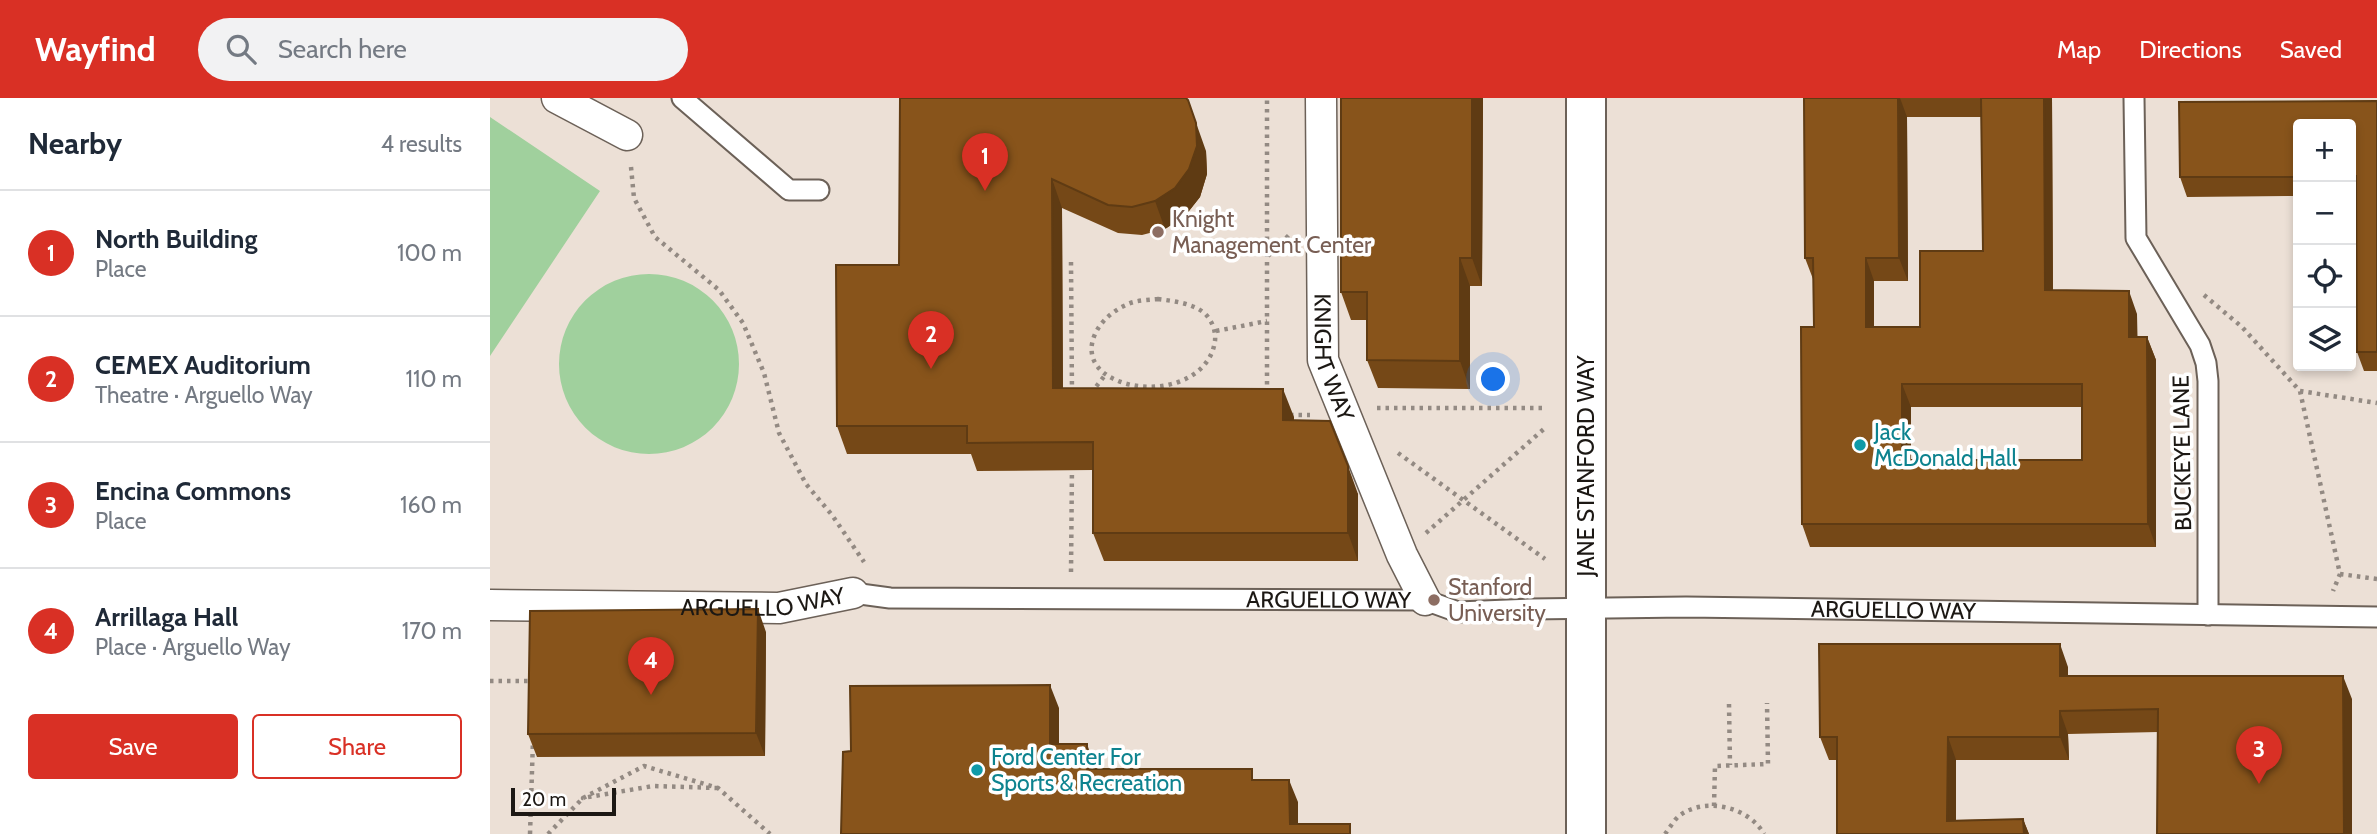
<!DOCTYPE html>
<html lang="en">
<head>
<meta charset="utf-8">
<style>
  :root { --surface:#fff; --page:#f2f2f3; --text:#1f2937; --muted:#747a83; --line:#e0e1e3; --accent:#d93025 }
  body { margin:0; font-family:Cabin,sans-serif; background:var(--page); color:var(--text) }
  .controls { position:absolute; right:21px; top:21px; display:grid; overflow:hidden; border-radius:7px; box-shadow:0 4px 10px #0003 }
  .controls button { width:63px; height:63px; display:grid; place-items:center; padding:0; border:0; border-bottom:2px solid var(--line); background:var(--surface); color:var(--text); font:35px sans-serif }
  .scale { position:absolute; left:21px; bottom:18px; width:105px; box-sizing:border-box; padding-left:7px; border:4px solid #1c1814; border-top:0; font-size:19px; line-height:24px; white-space:nowrap; color:#1c1814; -webkit-text-stroke:5px #fff; paint-order:stroke }
  .you { position:absolute; left:1004px; top:282px; width:24px; height:24px; margin:-18px; border:5px solid #fff; border-radius:50%; background:#1a73e8; box-shadow:0 0 0 10px #1a73e833 }
  .badge { display:grid; place-items:center; width:46px; height:46px; border-radius:50%; background:var(--accent); color:#fff; font-size:23px; font-weight:700 }
  .pin { position:absolute; translate:-50% -58px; filter:drop-shadow(0 2px 4px #0008) }
  .pin::after { content:''; position:absolute; top:37px; width:24px; height:21px; background:inherit; clip-path:polygon(0 0,100% 0,50% 100%) }
  .list { margin:0; padding:0; list-style:none }
  h2 { display:flex; justify-content:space-between; align-items:center; height:91px; margin:0; padding:0 28px; font-size:30px }
  h2 small { font-size:23px; font-weight:400; color:var(--muted) }
  .list li { display:grid; grid-template-columns:46px 1fr auto; gap:21px; align-items:center; box-sizing:border-box; height:126px; padding:0 28px; border-top:2px solid var(--line) }
  .list b { display:block; font-size:26px; white-space:nowrap }
  .list p { margin:0; font-size:23px; white-space:nowrap; color:var(--muted) }
  .list em { font-size:23px; font-style:normal; color:var(--muted) }
  .actions { display:flex; gap:14px; padding:21px 28px }
  .actions a { flex:1; padding:16px 0; border:2px solid var(--accent); border-radius:7px; text-align:center; font-size:24px; color:var(--accent) }
  .actions .main { background:var(--accent); color:#fff }
  .icon { flex:none; width:38px; height:38px; fill:none; stroke:currentColor; stroke-width:2; stroke-linecap:round; stroke-linejoin:round }
  .map { position:relative; flex:none; width:1887px; height:736px; overflow:hidden }
  header { display:flex; align-items:center; gap:42px; box-sizing:border-box; height:98px; padding:0 35px; background:var(--accent); color:#fff }
  header strong { font-size:33px }
  nav { display:flex; gap:38px; margin-inline-start:auto; font-size:24px }
  .search { width:490px; height:63px; background:var(--page); display:flex; align-items:center; gap:18px; box-sizing:border-box; padding:0 24px; border-radius:38px; color:var(--muted); font-size:26px }
  main { display:flex }
  aside { flex:1; background:var(--surface) }
  .map>svg:first-child { display:block }
  .green { fill:#a0d09d }
  .lines { fill:none; stroke-linecap:round; stroke-linejoin:round }
  .service-casing { stroke:#6c6158; stroke-width:23 }
  .pedestrian-casing { stroke:#6c6158; stroke-width:33 }
  .minor-casing { stroke:#6c6158; stroke-width:42 }
  .path { stroke:#938a83; stroke-width:4.5; stroke-dasharray:3.5 5; stroke-linecap:butt }
  .service { stroke:#fff; stroke-width:19 }
  .pedestrian { stroke:#fff; stroke-width:30 }
  .minor { stroke:#fff; stroke-width:38 }
  .wall { fill:#754817; fill-rule:evenodd }
  .shaded-wall { fill:#5f3b13 }
  .building { fill:#88541b; stroke:#5f3b13; stroke-width:2; fill-rule:evenodd }
  .education-dot { fill:#8d6e63; stroke:#fff; stroke-width:2.5 }
  .culture-dot { fill:#0f9aa8; stroke:#fff; stroke-width:2.5 }
  .labels { text-anchor:middle; stroke-width:7; stroke-linejoin:round; paint-order:stroke }
  .education-label { font-size:23px; fill:#785e54; stroke:#fff; text-anchor:start }
  .street-label { font-size:23px; fill:#1c1814; stroke:#fff }
  .culture-label { font-size:23px; fill:#0d838f; stroke:#fff; text-anchor:start }
</style>
</head>
<body>
<header>
<strong>Wayfind</strong>
<div class="search"><svg class="icon" aria-label="search" viewBox="0 0 24 24"><circle cx="10" cy="10" r="6"/><path d="M15 15l6 6"/></svg>Search here</div>
<nav><a>Map</a><a>Directions</a><a>Saved</a></nav>
</header>
<main>
<aside>
<h2>Nearby<small>4 results</small></h2>
<ul class="list">
<li><span class="badge">1</span><div><b>North Building</b><p>Place</p></div><em>100 m</em></li>
<li><span class="badge">2</span><div><b>CEMEX Auditorium</b><p>Theatre · Arguello Way</p></div><em>110 m</em></li>
<li><span class="badge">3</span><div><b>Encina Commons</b><p>Place</p></div><em>160 m</em></li>
<li><span class="badge">4</span><div><b>Arrillaga Hall</b><p>Place · Arguello Way</p></div><em>170 m</em></li>
</ul>
<div class="actions"><a class="main">Save</a><a>Share</a></div>
</aside>
<div class="map">
<svg width="1887" height="736" viewBox="0 0 1887 736">
  <rect width="100%" height="100%" fill="#ece0d6"/>
  <path class="green" d="M 0,19 L 110,93 L 0,258 Z
    M69 266a90 90 0 1 1 180 0a90 90 0 1 1-180 0Z"/>
  <g class="lines">
    <defs>
      <g id="service">
        <path d="M 192,0 L 299,92 L 329,92"/>
        <path d="M 1644,0 L 1646,140 L 1710,247 L 1716,265 L 1718,283 L 1718,517"/>
        <path id="s1" d="M 363,495 L 400,500 L 935,502 L 968,514 L 1040,511 L 1196,509 L 1887,519"/>
      </g>
      <g id="pedestrian">
        <path d="M 67,0 L 137,37"/>
        <path id="s2" d="M 831,0 L 833,262 L 912,457 L 935,502"/>
        <path id="s3" d="M 0,507 L 289,510 L 363,495"/>
      </g>
      <path id="minor" d="M 1096,0 L 1096,736"/>
    </defs>
    <use href="#service" class="service-casing"/>
    <use href="#pedestrian" class="pedestrian-casing"/>
    <use href="#minor" class="minor-casing"/>
    <path class="path" d="M 141,69 L 144,100 L 165,139 L 229,192 L 253,225 L 274,275 L 289,335 L 316,386 L 342,417 L 374,464
      M 778,158 L 799,137
      M 581,164 L 582,296
      M 1714,197 L 1752,229 L 1810,293 L 1887,305
      M 668,201 C 683,203 701,205 713,214 C 722,221 726,233 725,243 C 719,286 661,298 626,282 C 584,264 602,222 636,207 C 645,202 658,202 668,201 Z
      M 726,233 L 777,223
      M 1810,293 L 1850,476 L 1843,493
      M 601,295 L 616,276
      M 777,295 L 777,0
      M 887,310 L 1055,310
      M 800,317 L 820,317
      M 908,355 L 1055,461
      M 936,435 L 1055,330
      M 581,474 L 582,367
      M 1850,476 L 1887,481
      M 0,583 L 43,583
      M 1239,606 L 1240,667
      M 228,690 L 163,688 L 93,700 L 154,668 L 228,690 L 280,736
      M 1224,708 L 1225,668 L 1278,666 L 1277,605
      M 40,736 L 43,642
      M 58,736 L 93,700
      M 1175,736 C 1179,731 1184,722 1189,718 C 1215,698 1259,709 1274,736"/>
    <use href="#service" class="service"/>
    <use href="#pedestrian" class="pedestrian"/>
    <use href="#minor" class="minor"/>
  </g>
  <path class="wall" d="M 410,0 L 716,53 L 717,76 L 710,99 L 695,118 L 675,131 L 652,137 L 628,135 L 572,110 L 573,290 L 804,319 L 804,322 L 868,396 L 868,463 L 614,463 L 603,435 L 603,372 L 487,373 L 481,356 L 357,356 L 347,328 L 409,167 Z
    M 993,0 L 992,188 L 980,188 L 980,291 L 888,290 L 877,262 L 877,222 L 861,222 L 851,194 Z
    M 1314,0 L 1562,0 L 1563,193 L 1647,216 L 1647,239 L 1657,239 L 1666,262 L 1666,449 L 1320,449 L 1312,426 L 1324,229 L 1323,181 L 1315,160 ZM 1417,19 L 1492,19 L 1493,153 L 1430,229 L 1384,229 L 1384,183 L 1418,183 ZM 1421,309 L 1592,309 L 1592,362 L 1421,362 Z
    M 1887,3 L 1887,273 L 1874,273 L 1867,254 L 1866,97 L 1861,97 L 1861,26 L 1808,26 L 1808,98 L 1697,99 L 1690,79 L 1689,4 Z
    M 276,534 L 275,658 L 47,659 L 38,636 Z
    M 1578,569 L 1578,578 L 1862,601 L 1668,634 L 1578,636 L 1579,662 L 1466,662 L 1466,722 L 1533,721 L 1539,736 L 1347,736 L 1347,662 L 1339,662 L 1330,639 Z"/>
  <path class="shaded-wall" d="M 982,0 L 993,0 L 992,188 L 982,160 Z
    M 1408,0 L 1410,0 L 1417,19 L 1418,183 L 1409,160 Z
    M 1554,0 L 1562,0 L 1563,216 L 1555,192 Z
    M 698,2 L 716,53 L 717,76 L 710,99 L 695,118 L 675,131 L 665,103 Z
    M 562,81 L 572,110 L 573,318 L 563,290 Z
    M 970,160 L 980,188 L 980,291 L 970,263 Z
    M 1376,160 L 1384,183 L 1384,252 L 1376,229 Z
    M 1639,193 L 1647,216 L 1648,262 L 1639,239 Z
    M 1657,239 L 1666,262 L 1666,449 L 1658,426 Z
    M 1412,286 L 1421,309 L 1421,385 L 1412,362 Z
    M 793,291 L 804,319 L 804,350 L 793,322 Z
    M 858,368 L 868,396 L 868,463 L 858,435 Z
    M 268,511 L 276,534 L 275,658 L 266,635 Z
    M 1570,546 L 1578,569 L 1578,601 L 1570,578 Z
    M 1853,578 L 1862,601 L 1862,736 L 1854,736 Z
    M 560,587 L 569,610 L 569,669 L 560,646 Z
    M 1570,613 L 1578,636 L 1579,662 L 1570,639 Z
    M 1458,639 L 1466,662 L 1466,736 L 1457,723 Z
    M 597,646 L 605,669 L 605,694 L 597,671 Z
    M 799,682 L 808,704 L 808,736 L 800,726 Z
    M 1533,721 L 1539,736 L 1534,736 Z"/>
  <path class="building" d="M 410,0 L 696,0 L 698,2 L 706,25 L 707,48 L 699,71 L 685,90 L 665,103 L 642,109 L 618,107 L 562,81 L 563,290 L 793,291 L 793,322 L 840,323 L 858,368 L 858,435 L 603,435 L 603,344 L 477,345 L 477,328 L 347,328 L 346,167 L 409,167 Z
    M 851,0 L 982,0 L 982,160 L 970,160 L 970,263 L 877,262 L 877,194 L 851,194 Z
    M 1314,0 L 1408,0 L 1409,160 L 1376,160 L 1376,229 L 1430,229 L 1430,153 L 1493,153 L 1491,0 L 1554,0 L 1555,192 L 1639,193 L 1639,239 L 1657,239 L 1658,426 L 1312,426 L 1311,229 L 1324,229 L 1323,160 L 1315,160 ZM 1412,286 L 1592,286 L 1592,362 L 1412,362 Z
    M 1887,3 L 1887,254 L 1867,254 L 1866,78 L 1861,78 L 1861,26 L 1808,26 L 1808,79 L 1690,79 L 1689,4 Z
    M 268,511 L 266,635 L 38,636 L 40,513 Z
    M 1329,546 L 1570,546 L 1570,578 L 1853,578 L 1854,736 L 1667,736 L 1668,611 L 1570,613 L 1570,639 L 1458,639 L 1457,723 L 1533,721 L 1534,736 L 1347,736 L 1347,639 L 1330,639 Z
    M 560,587 L 560,646 L 597,646 L 597,671 L 762,671 L 762,682 L 799,682 L 800,726 L 860,726 L 860,736 L 351,736 L 353,654 L 361,653 L 360,588 Z"/>
  <g class="education-dot">
    <circle cx="668" cy="134" r="7"/>
    <circle cx="944" cy="502" r="7"/>
  </g>
  <g class="culture-dot">
    <circle cx="1370" cy="347" r="7"/>
    <circle cx="487" cy="672" r="7"/>
  </g>
  <g class="labels">
    <g class="education-label">
      <text x="682" y="129">Knight<tspan x="682" dy="26">Management Center</tspan></text>
      <text x="958" y="497">Stanford<tspan x="958" dy="26">University</tspan></text>
    </g>
    <g class="street-label">
      <text dy="8" stroke="none"><textPath href="#s2" startOffset="261">KNIGHT WAY</textPath></text>
      <text transform="translate(1692 355) rotate(-91)" y="8">BUCKEYE LANE</text>
      <text transform="translate(1096 368) rotate(-90)" y="8">JANE STANFORD WAY</text>
      <text dy="8" stroke="none"><textPath href="#s1" startOffset="476">ARGUELLO WAY</textPath></text>
      <text dy="8" stroke="none"><textPath href="#s3" startOffset="273">ARGUELLO WAY</textPath></text>
      <text dy="8" stroke="none"><textPath href="#s1" startOffset="1043">ARGUELLO WAY</textPath></text>
    </g>
    <g class="culture-label">
      <text x="1384" y="342">Jack<tspan x="1384" dy="26">McDonald Hall</tspan></text>
      <text x="501" y="667">Ford Center For<tspan x="501" dy="26">Sports &amp; Recreation</tspan></text>
    </g>
  </g>
</svg>
<div class="controls">
<button>+</button>
<button>−</button>
<button><svg class="icon" aria-label="locate" viewBox="0 0 24 24"><circle cx="12" cy="12" r="6"/><path d="M12 2v4M12 18v4M2 12h4M18 12h4"/></svg></button>
<button><svg class="icon" aria-label="layers" viewBox="0 0 24 24"><path d="M12 4l9 5-9 5-9-5zM3 14l9 5 9-5"/></svg></button>
</div>
<div class="scale">20 m</div>
<div class="you"></div>
<div class="pin badge" style="left:495px;top:93px">1</div>
<div class="pin badge" style="left:441px;top:271px">2</div>
<div class="pin badge" style="left:1769px;top:686px">3</div>
<div class="pin badge" style="left:161px;top:597px">4</div>
</div>
</main>
</body>
</html>
